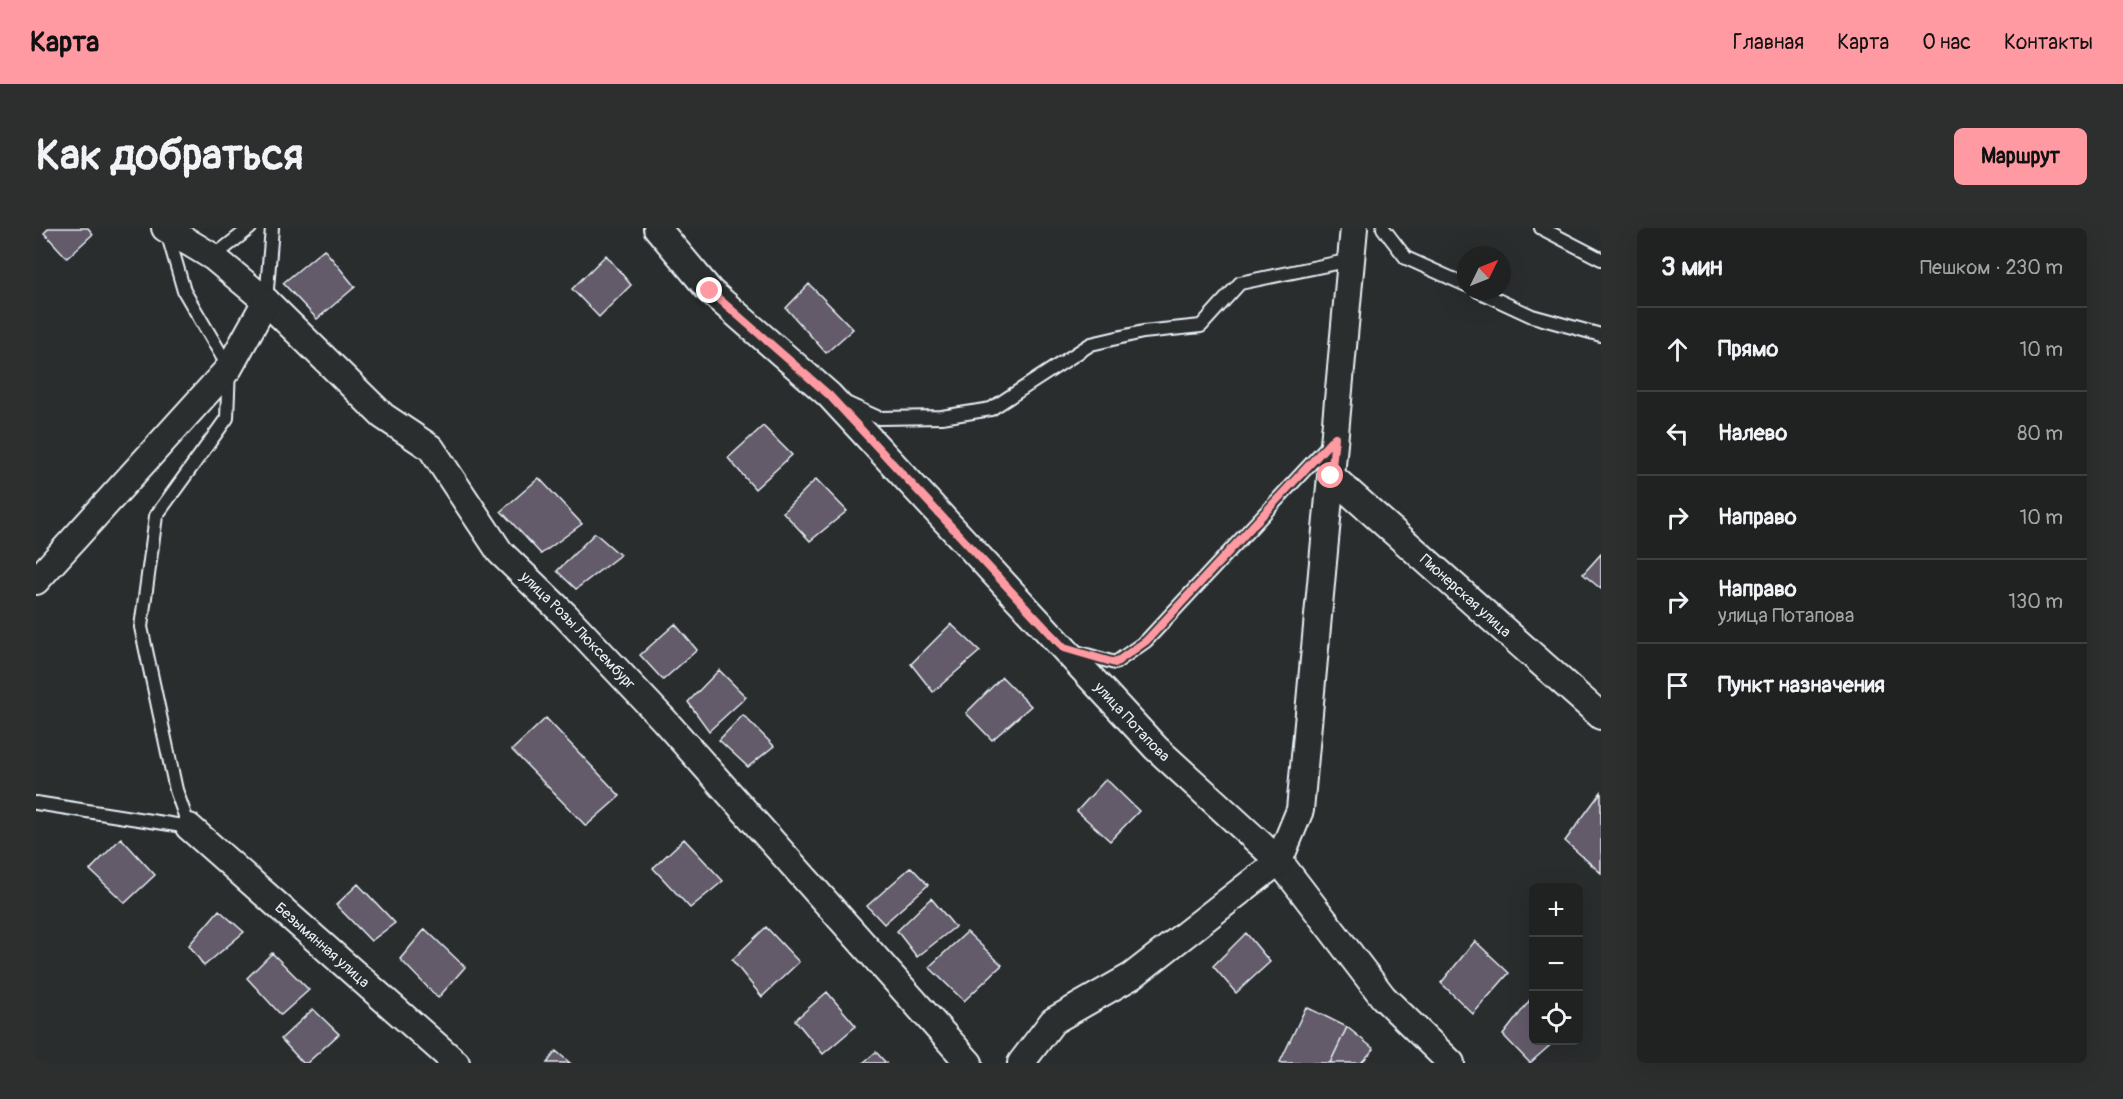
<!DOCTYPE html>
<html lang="ru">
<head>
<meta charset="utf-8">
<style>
  :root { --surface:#202222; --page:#2d2f2f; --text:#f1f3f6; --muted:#a2a4a5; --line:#3d3f40; --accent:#ff9aa2 }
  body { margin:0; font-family:Pangolin,sans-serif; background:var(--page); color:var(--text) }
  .controls { position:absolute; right:18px; bottom:18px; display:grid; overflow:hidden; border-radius:9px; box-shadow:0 6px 24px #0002 }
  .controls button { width:54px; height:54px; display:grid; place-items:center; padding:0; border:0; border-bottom:2px solid var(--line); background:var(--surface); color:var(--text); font:30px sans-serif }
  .compass { position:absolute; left:1421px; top:18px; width:54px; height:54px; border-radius:50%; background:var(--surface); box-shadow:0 6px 24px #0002; rotate:47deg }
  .stop { position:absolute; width:18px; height:18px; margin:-14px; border:4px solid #ff9aa2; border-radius:50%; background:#fff }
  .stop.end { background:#ff9aa2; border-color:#fff; box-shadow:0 2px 6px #0008 }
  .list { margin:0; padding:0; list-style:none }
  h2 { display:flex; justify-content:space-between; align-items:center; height:78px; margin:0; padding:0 24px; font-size:26px }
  h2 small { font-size:20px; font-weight:400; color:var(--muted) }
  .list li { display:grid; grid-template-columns:39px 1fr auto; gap:18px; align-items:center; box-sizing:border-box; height:84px; padding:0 24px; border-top:2px solid var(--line) }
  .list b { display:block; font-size:22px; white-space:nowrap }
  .list p { margin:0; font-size:20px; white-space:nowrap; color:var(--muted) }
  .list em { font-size:20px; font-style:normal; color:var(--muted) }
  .icon { flex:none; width:33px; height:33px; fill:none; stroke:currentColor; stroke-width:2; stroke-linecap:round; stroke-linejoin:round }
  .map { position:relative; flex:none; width:1565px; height:835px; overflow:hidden; border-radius:9px }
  header { display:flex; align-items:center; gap:36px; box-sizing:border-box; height:84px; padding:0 30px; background:var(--accent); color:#111 }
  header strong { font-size:28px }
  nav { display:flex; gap:33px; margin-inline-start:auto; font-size:21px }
  .intro { display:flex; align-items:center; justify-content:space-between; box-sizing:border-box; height:144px; padding:0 36px }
  h1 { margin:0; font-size:42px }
  .button { padding:15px 27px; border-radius:9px; background:var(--accent); color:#111; font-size:21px; font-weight:700 }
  main { display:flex; gap:36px; padding:0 36px }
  aside { flex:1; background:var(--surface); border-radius:9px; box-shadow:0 6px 24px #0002 }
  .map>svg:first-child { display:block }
  .building { fill:#635a6a; stroke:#e8f1f8; stroke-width:1.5 }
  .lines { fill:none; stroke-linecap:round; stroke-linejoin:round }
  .lane-casing { stroke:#e8f1f8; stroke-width:16 }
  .street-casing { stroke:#e8f1f8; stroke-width:30 }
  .lane { stroke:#2a2d2e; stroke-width:12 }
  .street { stroke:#2a2d2e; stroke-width:26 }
  .route { stroke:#ff9aa2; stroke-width:8 }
  .labels { text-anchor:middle; stroke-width:6; stroke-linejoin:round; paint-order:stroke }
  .street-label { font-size:15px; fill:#e8f1f8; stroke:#2a2d2e }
</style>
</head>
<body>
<header>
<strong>Карта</strong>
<nav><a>Главная</a><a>Карта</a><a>О нас</a><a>Контакты</a></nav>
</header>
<div class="intro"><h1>Как добраться</h1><a class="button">Маршрут</a></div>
<main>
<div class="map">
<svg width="1565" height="835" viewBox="0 0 1565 835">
  <rect width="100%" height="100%" fill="#2a2d2e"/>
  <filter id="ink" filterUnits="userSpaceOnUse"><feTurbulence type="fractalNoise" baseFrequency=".0167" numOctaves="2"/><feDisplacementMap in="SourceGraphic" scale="12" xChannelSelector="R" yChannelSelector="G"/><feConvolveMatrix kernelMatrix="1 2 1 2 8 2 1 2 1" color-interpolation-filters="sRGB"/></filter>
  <g filter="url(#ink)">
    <path class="building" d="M 13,0 L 52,0 L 57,6 L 31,30 L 8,5 Z
      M 288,21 L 319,59 L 281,91 L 247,55 Z
      M 570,27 L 595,57 L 563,89 L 536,61 Z
      M 773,56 L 817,101 L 790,125 L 750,80 Z
      M 727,198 L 756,227 L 719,261 L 692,230 Z
      M 503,250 L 546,296 L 505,326 L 465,283 Z
      M 780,251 L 811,283 L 774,313 L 747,284 Z
      M 559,305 L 584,327 L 540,361 L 521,343 Z
      M 1565,326 L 1565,361 L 1547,346 Z
      M 639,396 L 661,422 L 627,452 L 604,427 Z
      M 915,396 L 944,423 L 897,464 L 875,436 Z
      M 683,442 L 710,469 L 673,503 L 652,474 Z
      M 966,449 L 995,478 L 956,512 L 930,485 Z
      M 707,487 L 738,518 L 712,539 L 683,512 Z
      M 510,490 L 584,568 L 550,598 L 476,522 Z
      M 1070,551 L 1103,583 L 1074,613 L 1041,583 Z
      M 1565,564 L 1565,645 L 1529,613 Z
      M 85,610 L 119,647 L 89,675 L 54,642 Z
      M 648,611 L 687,653 L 654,680 L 617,640 Z
      M 875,639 L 892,657 L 848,696 L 831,678 Z
      M 322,656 L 359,695 L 335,713 L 300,677 Z
      M 895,670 L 919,699 L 881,729 L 861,703 Z
      M 183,682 L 208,704 L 168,738 L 153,717 Z
      M 730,699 L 763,734 L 726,769 L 696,732 Z
      M 389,701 L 429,739 L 402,770 L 364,731 Z
      M 931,704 L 966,737 L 928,773 L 893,739 Z
      M 1210,705 L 1234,734 L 1200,765 L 1177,738 Z
      M 1439,713 L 1473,745 L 1437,786 L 1405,755 Z
      M 236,725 L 273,762 L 245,787 L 211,750 Z
      M 791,764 L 820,798 L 787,826 L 759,792 Z
      M 1497,768 L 1498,812 L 1520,812 L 1494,835 L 1467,807 Z
      M 1270,779 L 1311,799 L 1294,835 L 1247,835 L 1244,834 Z
      M 277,781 L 303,806 L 271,835 L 267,835 L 245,811 Z
      M 1311,799 L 1338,821 L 1325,835 L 1294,835 Z
      M 520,823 L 534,835 L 511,835 Z
      M 840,824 L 850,835 L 827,835 Z"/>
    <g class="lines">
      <defs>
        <path id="lane" d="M 1347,0 L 1370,30 L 1430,57
          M 1505,0 L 1565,31
          M 177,29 L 214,0
          M 1442,63 L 1496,88 L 1565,107
          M 230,73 L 236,0
          M 810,175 L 843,190 L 906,189 L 955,181 L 1055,116 L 1107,104 L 1165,98 L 1204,55 L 1315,32
          M 1037,423 L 1079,435 L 1110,413 L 1294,215
          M 0,575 L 153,599 L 140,562 L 105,399 L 120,288 L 191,190 L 193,140 L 148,63 L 131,4"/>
        <g id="street">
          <path id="s1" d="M 129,0 L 177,29 L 230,73 L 347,188 L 395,220 L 464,324 L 529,387 L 628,492 L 933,835"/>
          <path id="s2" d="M 621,0 L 674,63 L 793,167 L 1120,520 L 1243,633 L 1347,769 L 1415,835"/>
          <path id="s3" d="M 1295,248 L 1565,488"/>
          <path d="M 0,353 L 193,140 L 230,73"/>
          <path id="s4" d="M 153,599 L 420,835"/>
          <path d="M 985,835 L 1017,793 L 1096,748 L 1243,633 L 1264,582 L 1318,0"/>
        </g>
      </defs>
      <use href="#lane" class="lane-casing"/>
      <use href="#street" class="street-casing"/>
      <use href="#lane" class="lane"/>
      <use href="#street" class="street"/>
    </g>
  </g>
  <g class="lines" filter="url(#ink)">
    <path class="route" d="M 674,63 L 793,167 L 1028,420 L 1079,435 L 1110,413 L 1299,209 L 1295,248"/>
  </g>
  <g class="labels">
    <g class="street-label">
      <text dy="5" stroke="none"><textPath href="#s3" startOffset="180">Пионерская улица</textPath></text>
      <text dy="5" stroke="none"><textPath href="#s1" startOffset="582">улица Розы Люксембург</textPath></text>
      <text dy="5" stroke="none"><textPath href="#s2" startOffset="686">улица Потапова</textPath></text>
      <text dy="5" stroke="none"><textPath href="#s4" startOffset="178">Безымянная улица</textPath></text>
    </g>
  </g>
</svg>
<div class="controls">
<button>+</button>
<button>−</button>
<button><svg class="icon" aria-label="locate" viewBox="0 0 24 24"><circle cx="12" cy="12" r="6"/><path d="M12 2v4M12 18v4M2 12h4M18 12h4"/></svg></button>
</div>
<svg class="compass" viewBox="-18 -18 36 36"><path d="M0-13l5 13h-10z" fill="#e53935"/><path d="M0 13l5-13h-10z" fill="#a2a4a5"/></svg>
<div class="stop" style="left:1295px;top:248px"></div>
<div class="stop end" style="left:674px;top:63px"></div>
</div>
<aside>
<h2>3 мин<small>Пешком · 230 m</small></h2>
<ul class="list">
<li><svg class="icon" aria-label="ahead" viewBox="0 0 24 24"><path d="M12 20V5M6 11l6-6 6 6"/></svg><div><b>Прямо</b></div><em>10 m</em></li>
<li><svg class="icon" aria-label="left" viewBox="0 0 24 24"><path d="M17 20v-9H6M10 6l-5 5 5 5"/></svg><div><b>Налево</b></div><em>80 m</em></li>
<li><svg class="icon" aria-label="right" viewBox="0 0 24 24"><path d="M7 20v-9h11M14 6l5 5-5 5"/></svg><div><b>Направо</b></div><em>10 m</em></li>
<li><svg class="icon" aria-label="right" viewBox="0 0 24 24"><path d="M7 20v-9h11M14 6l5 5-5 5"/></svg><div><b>Направо</b><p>улица Потапова</p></div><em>130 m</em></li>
<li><svg class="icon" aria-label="arrive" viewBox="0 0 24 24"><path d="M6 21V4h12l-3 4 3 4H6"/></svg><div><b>Пункт назначения</b></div></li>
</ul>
</aside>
</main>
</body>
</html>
